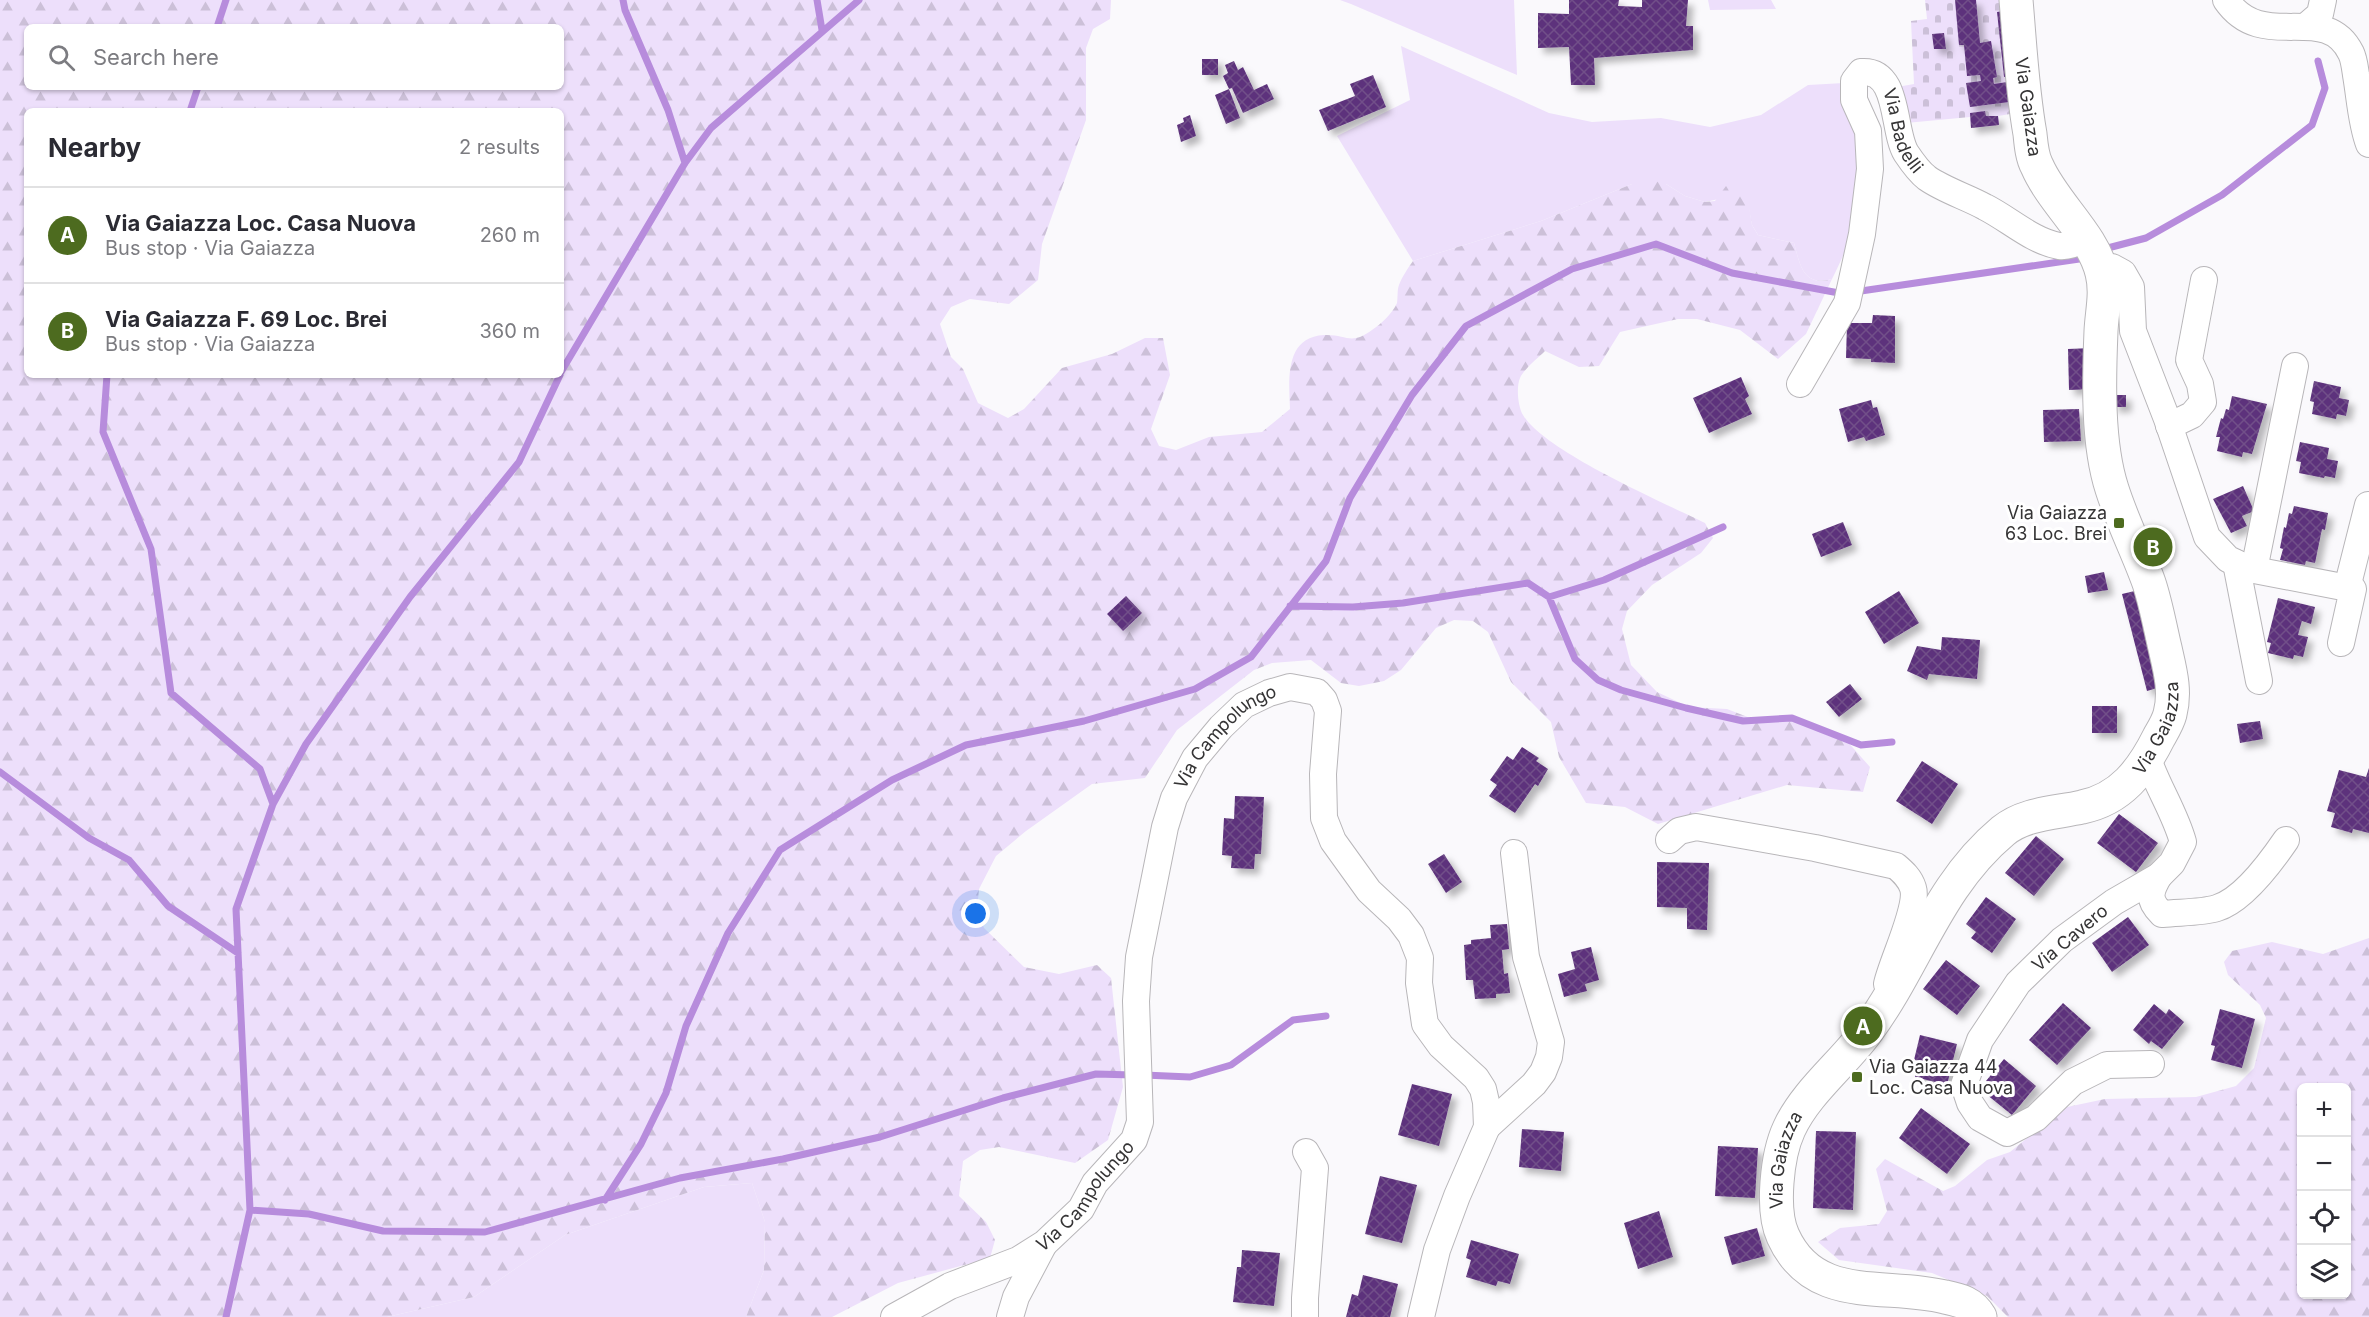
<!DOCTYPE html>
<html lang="en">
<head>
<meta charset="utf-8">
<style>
  :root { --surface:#fff; --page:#f2f2f3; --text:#2b2b33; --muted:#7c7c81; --line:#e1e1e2; --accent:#4d6b1f }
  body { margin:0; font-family:Inter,sans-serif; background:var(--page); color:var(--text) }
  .controls { position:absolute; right:18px; bottom:18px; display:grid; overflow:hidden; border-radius:9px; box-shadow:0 2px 4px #0004 }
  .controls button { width:54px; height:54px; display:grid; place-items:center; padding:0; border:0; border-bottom:2px solid var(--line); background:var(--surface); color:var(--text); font:30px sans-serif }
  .you { position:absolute; left:976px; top:914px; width:21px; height:21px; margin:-15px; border:4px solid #fff; border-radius:50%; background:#1a73e8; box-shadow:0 0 0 9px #1a73e833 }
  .badge { display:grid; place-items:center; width:39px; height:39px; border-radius:50%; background:var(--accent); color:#fff; font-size:20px; font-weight:700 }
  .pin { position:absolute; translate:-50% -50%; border:3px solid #fff; box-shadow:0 2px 6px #0006 }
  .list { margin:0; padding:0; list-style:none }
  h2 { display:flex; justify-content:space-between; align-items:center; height:78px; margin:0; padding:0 24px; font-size:26px }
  h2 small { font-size:20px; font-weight:400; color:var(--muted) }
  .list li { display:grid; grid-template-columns:39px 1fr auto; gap:18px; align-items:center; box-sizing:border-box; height:96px; padding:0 24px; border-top:2px solid var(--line) }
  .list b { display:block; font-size:22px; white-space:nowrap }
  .list p { margin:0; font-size:20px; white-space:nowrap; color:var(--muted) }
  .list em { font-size:20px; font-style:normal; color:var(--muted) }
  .icon { flex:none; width:33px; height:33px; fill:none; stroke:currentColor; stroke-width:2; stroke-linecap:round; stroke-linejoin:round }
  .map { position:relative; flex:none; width:2369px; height:1317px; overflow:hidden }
  .search { position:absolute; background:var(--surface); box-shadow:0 2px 4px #0004; left:24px; top:24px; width:540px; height:66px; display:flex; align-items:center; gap:15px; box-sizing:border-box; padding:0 21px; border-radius:9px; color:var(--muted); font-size:22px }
  .panel { position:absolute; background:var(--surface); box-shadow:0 2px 4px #0004; left:24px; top:108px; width:540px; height:270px; border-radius:9px }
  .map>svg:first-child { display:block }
  .grass { fill:#eddffb }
  .forest { fill:url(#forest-firs); fill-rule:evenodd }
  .cemetery { fill:url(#cemetery-stones) }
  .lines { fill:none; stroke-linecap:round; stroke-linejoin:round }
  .stream { stroke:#b78cdc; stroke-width:7 }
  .building { fill:url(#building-cross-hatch); filter:url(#shadow) }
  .minor-casing { stroke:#b8b6b9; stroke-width:28 }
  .secondary-casing { stroke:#b8b6b9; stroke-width:35 }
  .minor { stroke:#fff; stroke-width:26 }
  .secondary { stroke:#fff; stroke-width:33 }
  .poi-dot { fill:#4d6b1f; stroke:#fff; stroke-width:2 }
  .labels { text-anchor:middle; stroke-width:6; stroke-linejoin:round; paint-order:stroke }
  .street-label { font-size:18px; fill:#353435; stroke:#fff }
  .poi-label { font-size:18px; fill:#353435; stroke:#fff; text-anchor:end }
</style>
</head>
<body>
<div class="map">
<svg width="2369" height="1317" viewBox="0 0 2369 1317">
  <defs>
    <pattern id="forest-firs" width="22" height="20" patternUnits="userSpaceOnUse" patternTransform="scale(1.5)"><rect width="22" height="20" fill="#eddffb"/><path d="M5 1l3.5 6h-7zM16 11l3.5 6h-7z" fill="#ccc0d8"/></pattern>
    <pattern id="cemetery-stones" width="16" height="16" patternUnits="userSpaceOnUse" patternTransform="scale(1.5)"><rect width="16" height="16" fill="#eddffb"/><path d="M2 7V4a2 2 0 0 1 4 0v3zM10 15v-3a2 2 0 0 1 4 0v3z" fill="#ccc0d8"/></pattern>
    <pattern id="building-cross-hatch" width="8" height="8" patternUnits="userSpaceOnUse" patternTransform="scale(1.5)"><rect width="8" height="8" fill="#5d337b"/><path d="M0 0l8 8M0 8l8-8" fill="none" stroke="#715089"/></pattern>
    <filter id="shadow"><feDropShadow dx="5.5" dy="5.5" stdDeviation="3" flood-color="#0004"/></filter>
  </defs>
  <rect width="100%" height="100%" fill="#faf9fc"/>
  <path class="grass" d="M 1340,0 L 1514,0 L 1517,75 L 1351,4 Z
    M 1708,0 L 1771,0 L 1776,9 L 1710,10 Z
    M 1401,46 L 1549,113 L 1592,122 L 1661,118 L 1710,127 L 1761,115 L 1808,85 L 1844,83 C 1850,103 1858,125 1861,145 C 1869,190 1852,240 1832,279 C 1803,287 1800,265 1794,243 L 1758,235 L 1752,225 L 1746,193 L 1705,202 L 1685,196 L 1666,184 L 1632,184 L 1541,221 L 1413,261 L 1337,136 L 1410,100 Z
    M 752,1183 L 765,1222 L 764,1270 L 746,1317 L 387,1317 L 474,1297 L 565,1235 L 704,1187 Z"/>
  <path class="forest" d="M 0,0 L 1111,0 L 1110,19 L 1093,29 L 1086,48 L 1086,120 L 1042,244 L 1038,280 L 1009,304 L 970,299 L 951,307 L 940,324 L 951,357 L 963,369 L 978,403 L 1008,418 L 1024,409 L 1062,368 L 1112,354 L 1145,338 L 1163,338 L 1170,375 L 1151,429 L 1159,446 L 1176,450 L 1209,437 L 1262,432 L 1290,409 C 1289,381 1284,337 1324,335 C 1347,334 1350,346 1372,330 C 1381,324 1393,313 1397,303 C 1398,297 1397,290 1399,285 C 1402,277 1408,268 1413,261 L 1541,221 L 1632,184 L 1656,181 L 1666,184 L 1685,196 L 1705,202 L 1715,201 L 1726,186 L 1747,193 L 1752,225 L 1758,235 L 1794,243 C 1800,265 1803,287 1832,279 L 1806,334 L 1778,359 L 1740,330 L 1697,319 L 1678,319 L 1620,332 L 1599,366 L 1579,367 L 1545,351 C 1538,358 1524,369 1520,378 C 1516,387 1518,407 1523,415 C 1544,451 1664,503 1705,523 L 1713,538 L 1701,553 L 1652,585 L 1627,611 L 1622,629 L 1631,665 L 1657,692 L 1689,707 L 1727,709 L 1758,721 L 1795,720 L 1829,736 L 1846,740 L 1870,767 L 1863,792 L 1787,785 L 1658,824 L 1625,807 L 1586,803 L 1559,757 L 1551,722 L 1511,682 L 1488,632 L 1473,621 L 1454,620 L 1436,628 L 1401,670 L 1384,681 L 1359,686 L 1341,683 L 1311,660 L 1272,663 L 1254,670 L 1177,730 L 1145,778 L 1092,784 L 1026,831 L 996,856 L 979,889 L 977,910 L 984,928 L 1024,967 L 1059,974 L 1097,965 L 1111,978 L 1123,1087 L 1108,1140 L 1075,1163 L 999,1147 L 980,1150 L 963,1161 L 959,1196 L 986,1222 L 995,1240 L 990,1258 L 898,1283 L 832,1317 L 746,1317 L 764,1270 L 765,1222 L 752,1183 L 704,1187 L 565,1235 L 474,1297 L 387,1317 L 0,1317 ZM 27,27 L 561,27 L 561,87 L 27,87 ZM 27,111 L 561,111 L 561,375 L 27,375 Z
    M 2369,938 L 2369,1317 L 2008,1317 L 1987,1296 L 1932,1273 L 1839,1260 L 1818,1242 L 1840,1228 L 1879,1224 L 1887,1211 L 1876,1169 L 1885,1159 L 1943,1191 L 1955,1186 L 1987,1160 L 2010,1152 L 2042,1126 L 2053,1110 L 2105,1099 L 2196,1097 L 2236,1086 L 2254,1068 L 2266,1018 L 2260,1005 L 2228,975 L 2224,962 L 2232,951 L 2272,942 L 2323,954 ZM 2302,1088 L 2346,1088 L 2346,1294 L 2302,1294 Z"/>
  <path class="cemetery" d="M 1925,0 L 2007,0 L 2016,113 L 1998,116 L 1999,125 L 1971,128 L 1970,117 L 1906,123 L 1897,87 L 1914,84 L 1911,21 L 1927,19 Z"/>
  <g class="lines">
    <path class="stream" d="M 623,0 L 625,10 L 668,110 L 685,163
      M 817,0 L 822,30
      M 217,27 L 226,0
      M 190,111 L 198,87
      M 2104,249 L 2146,238 L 2222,195 L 2312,125 L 2325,88 L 2318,61
      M 1861,291 L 2086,258
      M 561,372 L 685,163 L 711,128 L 859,0
      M 107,375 L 103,432 L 151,549 L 171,693 L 260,769 L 273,804
      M 1549,597 L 1604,580 L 1723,527
      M 1290,606 L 1353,607 L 1403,603 L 1528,583 L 1549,597 L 1575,659 L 1598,680 L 1621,690 L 1686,708 L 1743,721 L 1792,718 L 1861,745 L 1892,742
      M 0,772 L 89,838 L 129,860 L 168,906 L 238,953
      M 1144,1075 L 1190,1077 L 1231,1065 L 1293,1020 L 1326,1016
      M 605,1200 L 641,1144 L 666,1093 L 686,1026 L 728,933 L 780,850 L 892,780 L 966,745 L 1084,721 L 1195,689 L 1251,657 L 1326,561 L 1350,498 L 1412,395 L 1466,326 L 1572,269 L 1656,244 L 1732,273 L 1839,293
      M 250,1210 L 309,1214 L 383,1231 L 485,1232 L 680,1178 L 783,1159 L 880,1137 L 1003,1098 L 1096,1074 L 1133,1075
      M 226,1317 L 250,1210 L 236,909 L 273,804 L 306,744 L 410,597 L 519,462 L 560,375"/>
  </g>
  <path class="building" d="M 1569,0 L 1619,0 L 1618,6 L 1642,7 L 1642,0 L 1688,0 L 1686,26 L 1693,26 L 1693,50 L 1594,58 L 1595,85 L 1571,85 L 1569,47 L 1538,48 L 1538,13 L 1569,14 Z
    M 1955,0 L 1976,0 L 1980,43 L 1991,41 L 1997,77 L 1993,78 L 1994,84 L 2007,82 L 2009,102 L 1970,107 L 1966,83 L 1981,81 L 1980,75 L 1967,76 L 1964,45 L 1959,45 Z
    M 2009,10 L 2014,75 L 2004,77 L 1997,12 Z
    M 1944,33 L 1946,49 L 1934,49 L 1932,34 Z
    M 1202,59 L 1218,59 L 1218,75 L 1202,75 Z
    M 1234,61 L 1238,70 L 1243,67 L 1254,90 L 1267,84 L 1274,99 L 1243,113 L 1232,88 L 1229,89 L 1240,118 L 1226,124 L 1215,95 L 1229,89 L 1223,76 L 1228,73 L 1225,65 Z
    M 1373,75 L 1386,107 L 1328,131 L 1319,110 L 1355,96 L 1350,84 Z
    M 1985,111 L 1986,116 L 1998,116 L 1999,125 L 1971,128 L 1970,113 Z
    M 1190,115 L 1196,136 L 1181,142 L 1177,125 L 1184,122 L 1183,118 Z
    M 1873,315 L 1895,316 L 1895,363 L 1871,362 L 1871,359 L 1846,358 L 1847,323 L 1872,323 Z
    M 2092,348 L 2093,389 L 2069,390 L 2068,349 Z
    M 1741,377 L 1749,396 L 1745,399 L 1752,414 L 1709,433 L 1693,398 Z
    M 2314,381 L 2341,387 L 2339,398 L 2349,400 L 2346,416 L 2337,414 L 2336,419 L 2312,414 L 2314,402 L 2310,401 Z
    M 2113,395 L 2126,395 L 2126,407 L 2113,407 Z
    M 2232,396 L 2267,404 L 2252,454 L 2243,452 L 2242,457 L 2217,451 L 2220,437 L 2216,437 L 2221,418 L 2223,419 L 2226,409 L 2229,410 Z
    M 1871,400 L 1873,408 L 1877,407 L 1885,435 L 1866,441 L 1864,437 L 1848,442 L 1839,409 Z
    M 2079,409 L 2081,441 L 2044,442 L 2043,410 Z
    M 2300,442 L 2329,448 L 2327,459 L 2338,461 L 2335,478 L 2325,476 L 2324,478 L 2299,473 L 2301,462 L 2296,461 Z
    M 2243,486 L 2254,511 L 2242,516 L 2247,526 L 2231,533 L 2213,499 Z
    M 2294,506 L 2328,513 L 2325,530 L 2322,529 L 2315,563 L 2306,561 L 2305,565 L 2280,560 L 2283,549 L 2280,548 L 2284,527 L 2286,528 L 2289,513 L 2292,514 Z
    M 1843,522 L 1852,545 L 1821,557 L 1812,534 Z
    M 2104,572 L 2108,590 L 2088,593 L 2085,576 Z
    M 2143,589 L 2164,686 L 2147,691 L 2122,594 Z
    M 1899,591 L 1919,623 L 1884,644 L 1865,612 Z
    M 1126,596 L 1142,613 L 1123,631 L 1107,614 Z
    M 2278,598 L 2315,607 L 2311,624 L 2302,621 L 2301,624 L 2298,635 L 2308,637 L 2303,657 L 2294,655 L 2293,659 L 2268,653 L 2271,643 L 2267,642 Z
    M 1942,637 L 1980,640 L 1977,679 L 1929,674 L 1927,680 L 1907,671 L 1917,646 L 1941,650 Z
    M 1850,684 L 1862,699 L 1839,717 L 1826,702 Z
    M 2092,706 L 2117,706 L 2117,733 L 2092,733 Z
    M 2260,721 L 2263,739 L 2240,743 L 2237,724 Z
    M 1522,747 L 1539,758 L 1536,761 L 1548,769 L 1538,786 L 1535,784 L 1515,813 L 1489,796 L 1497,785 L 1490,780 L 1507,756 L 1513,760 Z
    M 1922,761 L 1958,784 L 1932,824 L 1896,801 Z
    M 2369,768 L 2369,833 L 2353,829 L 2352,833 L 2331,827 L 2335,813 L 2327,811 L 2339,770 L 2366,777 Z
    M 1235,796 L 1264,797 L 1261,854 L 1255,854 L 1254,869 L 1231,868 L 1232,856 L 1222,855 L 1224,818 L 1234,819 Z
    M 2119,814 L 2158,843 L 2136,872 L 2097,843 Z
    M 2036,836 L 2064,859 L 2034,896 L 2005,873 Z
    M 1444,854 L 1462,882 L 1446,893 L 1428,864 Z
    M 1657,862 L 1709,863 L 1707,930 L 1687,929 L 1687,908 L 1657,907 Z
    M 1986,897 L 2016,919 L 1992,953 L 1971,938 L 1976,932 L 1966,924 Z
    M 2128,917 L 2149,945 L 2112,972 L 2092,943 Z
    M 1507,924 L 1509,949 L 1502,950 L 1504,974 L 1508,973 L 1510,993 L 1496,994 L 1496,998 L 1475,999 L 1473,980 L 1466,980 L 1464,945 L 1471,944 L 1471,940 L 1491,938 L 1490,925 Z
    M 1591,947 L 1599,980 L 1585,984 L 1587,991 L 1564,997 L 1558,974 L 1575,969 L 1571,952 Z
    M 1946,960 L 1980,986 L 1957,1015 L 1923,989 Z
    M 2063,1003 L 2091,1028 L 2057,1065 L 2029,1040 Z
    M 2154,1004 L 2166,1014 L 2169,1009 L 2184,1022 L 2162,1049 L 2151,1041 L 2149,1044 L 2133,1030 Z
    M 2220,1009 L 2255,1019 L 2242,1068 L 2211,1060 L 2215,1046 L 2211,1045 Z
    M 1920,1035 L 1957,1044 L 1947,1085 L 1915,1077 L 1919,1061 L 1914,1060 Z
    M 2004,1059 L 2036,1086 L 2012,1115 L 1986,1094 L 1993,1086 L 1986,1081 Z
    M 1412,1084 L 1452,1094 L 1439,1146 L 1398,1135 Z
    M 1921,1108 L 1970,1144 L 1947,1174 L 1899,1138 Z
    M 1522,1129 L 1564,1132 L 1561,1171 L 1519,1167 Z
    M 1816,1131 L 1856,1132 L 1853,1210 L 1813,1208 Z
    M 1718,1146 L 1758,1148 L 1755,1198 L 1715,1196 Z
    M 1380,1176 L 1417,1185 L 1402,1243 L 1365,1234 Z
    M 1659,1211 L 1673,1257 L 1638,1269 L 1624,1223 Z
    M 1757,1228 L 1765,1256 L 1732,1265 L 1724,1237 Z
    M 1471,1240 L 1519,1254 L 1510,1284 L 1498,1281 L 1496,1286 L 1466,1277 L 1471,1260 L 1466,1258 Z
    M 1242,1250 L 1280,1253 L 1274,1306 L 1233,1302 L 1237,1267 L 1241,1267 Z
    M 1363,1275 L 1398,1284 L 1390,1317 L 1346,1317 L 1352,1294 L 1358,1296 Z"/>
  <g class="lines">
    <defs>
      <g id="minor">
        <path d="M 2226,0 C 2263,54 2325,0 2351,53 C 2354,59 2355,68 2356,75 C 2360,98 2361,123 2369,144"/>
        <path d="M 2305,27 L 2320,14 L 2323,0"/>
        <path d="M 2101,268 L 2112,267 L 2123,273 L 2131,287 L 2133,331 L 2167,419 L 2207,537 L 2228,559 L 2249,569 L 2353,589 L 2341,643"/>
        <path id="s1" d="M 1800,384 L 1847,303 L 1862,234 L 1870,169 L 1868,131 L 1854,100 L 1854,81 L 1861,72 C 1900,69 1892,130 1906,153 C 1912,162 1919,172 1927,178 C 1944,190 1967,197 1985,207 C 2009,219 2032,241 2059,246 C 2069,247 2076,243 2084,239"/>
        <path d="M 2169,426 L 2192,415 L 2203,402 L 2200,384 L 2189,360 L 2204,280"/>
        <path d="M 2236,563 L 2259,681"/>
        <path d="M 2254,570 L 2295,366"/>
        <path d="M 2347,588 L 2368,505"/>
        <path d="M 2148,759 C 2158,788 2175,813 2183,842 L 2172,863 L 2159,876 L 2114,902 L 2062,940 L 2018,983 L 1980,1040 L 1964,1085 L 1970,1103 L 1980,1118 L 2007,1133 L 2036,1118 L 2073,1082 L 2107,1065 L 2151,1064"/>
        <path d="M 1669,840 L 1679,831 L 1696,827 L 1815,848 L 1896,866 C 1903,872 1910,878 1913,888 C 1919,907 1892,961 1887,984"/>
        <path d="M 2159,876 C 2150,892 2147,899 2162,914 C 2179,912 2201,913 2217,908 C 2243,900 2271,862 2286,840"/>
        <path d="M 1487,1127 L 1534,1084 L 1543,1072 L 1549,1057 L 1551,1042 L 1526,957 L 1514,853"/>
        <path id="s2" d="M 894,1317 L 950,1286 L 1018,1260 L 1045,1243 L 1081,1209 L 1095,1183 L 1134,1140 L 1140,1122 L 1136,1001 L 1139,957 L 1165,827 L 1174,798 L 1195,758 L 1221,727 L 1244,705 L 1269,693 L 1290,687 L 1317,692 L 1324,700 L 1328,711 L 1323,774 L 1324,818 L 1333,841 L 1369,891 L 1399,919 L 1411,935 L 1420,958 L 1419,983 L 1425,1024 L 1441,1046 L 1476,1078 L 1483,1089 L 1486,1102 L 1487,1127 L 1457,1196 L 1437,1250 L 1421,1317"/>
        <path d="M 1010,1317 L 1016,1297 L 1043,1246"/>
        <path d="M 1305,1317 L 1305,1298 L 1315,1168 L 1306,1152"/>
      </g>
      <g id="secondary">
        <path id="s3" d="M 1980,1317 C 1972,1303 1960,1300 1945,1297 C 1885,1282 1814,1305 1783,1236 C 1771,1210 1777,1155 1789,1129 C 1806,1092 1843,1064 1867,1031 C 1916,965 1937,886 2003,831 C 2025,813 2056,813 2082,807 C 2121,799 2142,771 2159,737 C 2163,730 2168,722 2170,714 C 2176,691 2170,670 2165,648 C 2160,627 2156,604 2149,583 C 2138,552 2122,521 2112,489 C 2097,443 2099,379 2101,331 C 2102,311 2107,293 2102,273 C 2093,235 2053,203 2037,166 C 2032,157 2031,144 2030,134 C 2022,89 2020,45 2016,0"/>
      </g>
    </defs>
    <use href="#minor" class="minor-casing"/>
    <use href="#secondary" class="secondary-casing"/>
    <use href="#minor" class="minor"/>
    <use href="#secondary" class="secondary"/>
  </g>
  <g class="poi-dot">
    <rect x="2113" y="517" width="12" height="12" rx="3"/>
    <rect x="1851" y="1071" width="12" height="12" rx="3"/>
  </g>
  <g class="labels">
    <g class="street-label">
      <text transform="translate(2028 107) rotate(82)" y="6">Via Gaiazza</text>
      <text dy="6" stroke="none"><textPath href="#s1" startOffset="411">Via Badelli</textPath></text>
      <text dy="6" stroke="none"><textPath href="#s3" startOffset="903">Via Gaiazza</textPath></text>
      <text dy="6" stroke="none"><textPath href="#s2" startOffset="735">Via Campolungo</textPath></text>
      <text transform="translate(2070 938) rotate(-40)" y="6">Via Cavero</text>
      <text dy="6" stroke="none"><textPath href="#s3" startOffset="303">Via Gaiazza</textPath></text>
      <text dy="6" stroke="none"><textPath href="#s2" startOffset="231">Via Campolungo</textPath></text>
    </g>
    <g class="poi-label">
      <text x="2107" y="519">Via Gaiazza<tspan x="2107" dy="21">63 Loc. Brei</tspan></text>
      <text x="1869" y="1073" text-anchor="start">Via Gaiazza 44<tspan x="1869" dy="21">Loc. Casa Nuova</tspan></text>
    </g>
  </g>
</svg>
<div class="controls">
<button>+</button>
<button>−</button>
<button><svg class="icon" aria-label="locate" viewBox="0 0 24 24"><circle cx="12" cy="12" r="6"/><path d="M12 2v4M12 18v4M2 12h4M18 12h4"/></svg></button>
<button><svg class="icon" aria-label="layers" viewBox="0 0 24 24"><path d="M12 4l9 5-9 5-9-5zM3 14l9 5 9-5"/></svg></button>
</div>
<div class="you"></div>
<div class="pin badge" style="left:1863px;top:1026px">A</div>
<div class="pin badge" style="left:2153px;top:547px">B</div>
<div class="search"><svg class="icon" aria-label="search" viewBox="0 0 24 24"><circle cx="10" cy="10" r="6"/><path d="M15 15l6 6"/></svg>Search here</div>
<section class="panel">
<h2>Nearby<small>2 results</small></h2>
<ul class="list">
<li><span class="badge">A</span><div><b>Via Gaiazza Loc. Casa Nuova</b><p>Bus stop · Via Gaiazza</p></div><em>260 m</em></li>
<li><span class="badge">B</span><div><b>Via Gaiazza F. 69 Loc. Brei</b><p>Bus stop · Via Gaiazza</p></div><em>360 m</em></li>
</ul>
</section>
</div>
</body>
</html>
